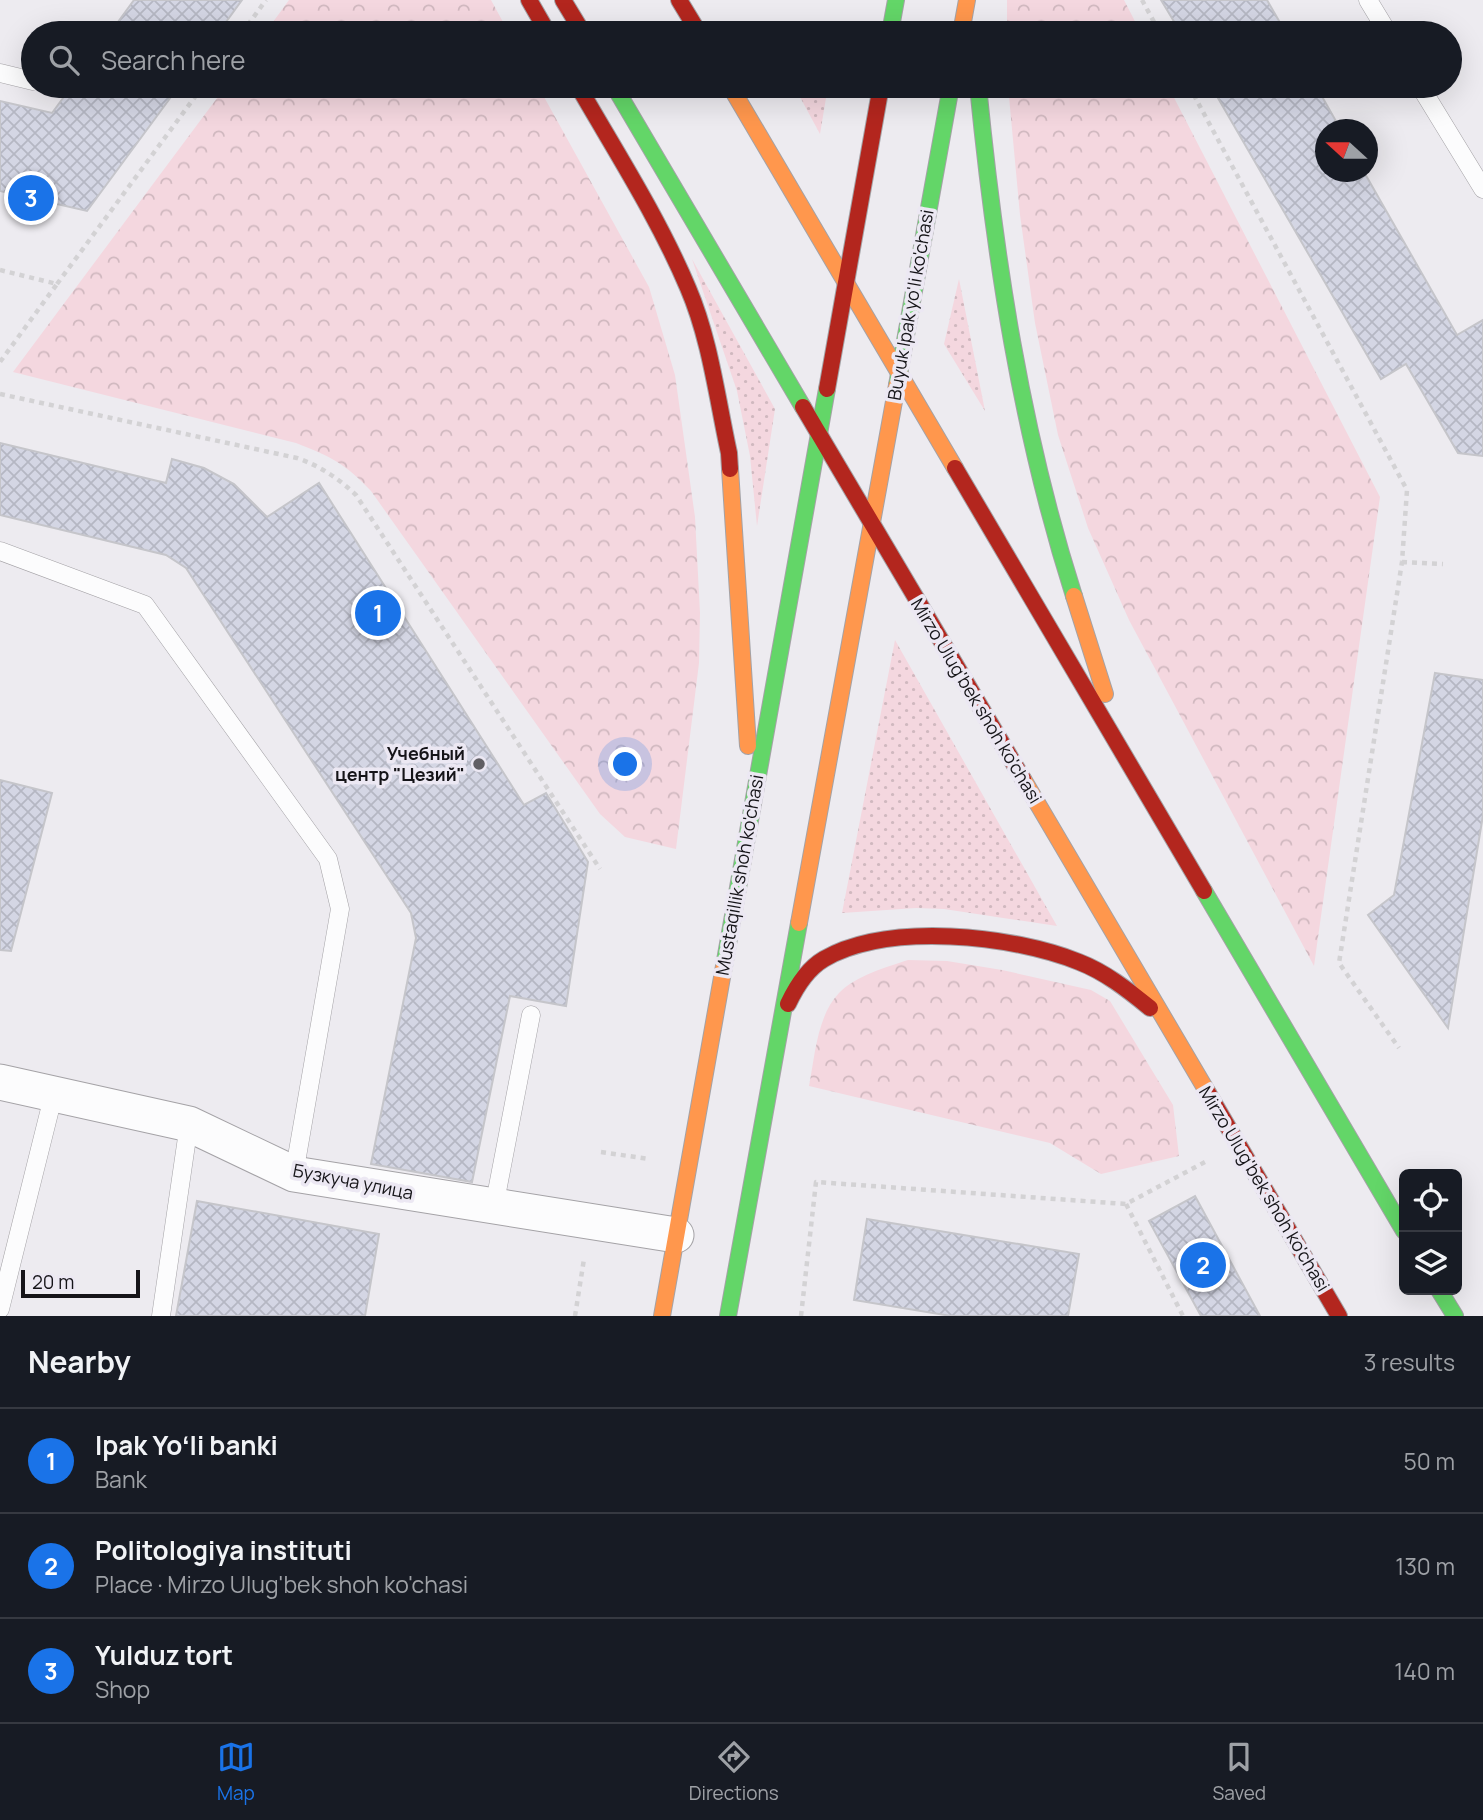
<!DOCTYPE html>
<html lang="en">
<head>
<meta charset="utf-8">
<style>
  :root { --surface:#171b24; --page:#242831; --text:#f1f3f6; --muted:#9ea1a6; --line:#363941; --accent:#1a73e8 }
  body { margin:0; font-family:Manrope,sans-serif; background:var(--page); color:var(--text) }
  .controls { position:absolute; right:21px; bottom:21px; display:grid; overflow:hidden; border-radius:10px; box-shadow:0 7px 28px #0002 }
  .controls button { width:63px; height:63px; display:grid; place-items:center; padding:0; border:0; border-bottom:2px solid var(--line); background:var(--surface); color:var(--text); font:35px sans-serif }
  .compass { position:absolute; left:1315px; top:119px; width:63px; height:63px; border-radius:50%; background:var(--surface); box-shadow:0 7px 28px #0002; rotate:291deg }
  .scale { position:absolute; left:21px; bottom:18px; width:119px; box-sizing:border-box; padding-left:7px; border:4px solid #151418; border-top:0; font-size:19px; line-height:24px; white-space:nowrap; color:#151418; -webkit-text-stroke:5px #ece8f3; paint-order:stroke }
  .you { position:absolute; left:626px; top:765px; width:24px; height:24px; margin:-18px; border:5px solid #fff; border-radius:50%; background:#1a73e8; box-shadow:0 0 0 10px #1a73e833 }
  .badge { display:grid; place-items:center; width:46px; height:46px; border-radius:50%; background:var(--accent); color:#fff; font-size:23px; font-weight:700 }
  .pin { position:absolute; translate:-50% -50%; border:4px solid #fff; box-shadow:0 2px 7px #0006 }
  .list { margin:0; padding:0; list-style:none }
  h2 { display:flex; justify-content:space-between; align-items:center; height:91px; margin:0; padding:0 28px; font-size:30px }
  h2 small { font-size:23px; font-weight:400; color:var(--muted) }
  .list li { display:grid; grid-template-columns:46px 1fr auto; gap:21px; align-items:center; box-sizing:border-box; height:105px; padding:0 28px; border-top:2px solid var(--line) }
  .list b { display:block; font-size:26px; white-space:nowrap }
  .list p { margin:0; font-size:23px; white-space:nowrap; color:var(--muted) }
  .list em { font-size:23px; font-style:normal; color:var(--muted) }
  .icon { flex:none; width:38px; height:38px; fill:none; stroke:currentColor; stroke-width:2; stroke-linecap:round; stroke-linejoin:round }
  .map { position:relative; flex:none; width:1483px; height:1316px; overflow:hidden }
  .search { position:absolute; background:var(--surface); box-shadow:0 7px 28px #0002; left:21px; right:21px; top:21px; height:77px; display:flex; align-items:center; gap:18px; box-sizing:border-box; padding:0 24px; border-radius:38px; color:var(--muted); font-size:26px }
  .sheet { height:406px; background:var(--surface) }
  nav { display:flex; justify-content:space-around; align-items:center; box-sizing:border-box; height:98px; border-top:2px solid var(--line); background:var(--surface); font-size:19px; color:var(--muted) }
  nav a { display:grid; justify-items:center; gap:4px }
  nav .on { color:var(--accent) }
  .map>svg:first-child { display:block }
  .grass { fill:url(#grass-dots) }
  .forest { fill:url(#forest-crowns) }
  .building { fill:url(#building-cross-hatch); stroke:#c5c5ca; stroke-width:2 }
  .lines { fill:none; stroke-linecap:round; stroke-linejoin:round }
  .lane-casing { stroke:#a4a2a6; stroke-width:19 }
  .street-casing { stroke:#a4a2a6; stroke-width:37 }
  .fast-casing { stroke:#a4a2a6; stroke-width:18 }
  .slow-casing { stroke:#a4a2a6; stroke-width:18 }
  .jam-casing { stroke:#a4a2a6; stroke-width:18 }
  .path { stroke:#d3d2d4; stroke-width:4.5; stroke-dasharray:5 5; stroke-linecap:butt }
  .lane { stroke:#fcfcfd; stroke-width:18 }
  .street { stroke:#fcfcfd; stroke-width:35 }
  .fast { stroke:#63d668; stroke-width:16 }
  .slow { stroke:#ff974d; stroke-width:16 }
  .jam { stroke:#b3261e; stroke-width:16 }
  .poi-dot { fill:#615f64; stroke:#ece8f3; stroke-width:2.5 }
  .labels { text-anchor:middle; stroke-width:7; stroke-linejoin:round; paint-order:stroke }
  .street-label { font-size:18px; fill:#151418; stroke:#ece8f3 }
  .poi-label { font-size:18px; font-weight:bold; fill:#151418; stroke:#ece8f3; text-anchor:end }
</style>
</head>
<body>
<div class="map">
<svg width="1483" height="1316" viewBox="0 0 1483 1316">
  <defs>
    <pattern id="grass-dots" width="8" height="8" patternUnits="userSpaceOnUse" patternTransform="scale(1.75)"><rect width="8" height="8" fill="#f4d7df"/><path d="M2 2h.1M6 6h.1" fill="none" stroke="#d0b8bf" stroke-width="1.8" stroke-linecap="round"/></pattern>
    <pattern id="forest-crowns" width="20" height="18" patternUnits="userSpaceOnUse" patternTransform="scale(1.75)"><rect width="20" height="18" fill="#f4d7df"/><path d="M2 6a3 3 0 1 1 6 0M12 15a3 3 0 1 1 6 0" fill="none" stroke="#d0b8bf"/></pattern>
    <pattern id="building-cross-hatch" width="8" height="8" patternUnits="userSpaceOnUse" patternTransform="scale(1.75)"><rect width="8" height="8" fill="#d4d6e4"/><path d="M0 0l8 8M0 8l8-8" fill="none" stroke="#b5b7c3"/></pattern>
  </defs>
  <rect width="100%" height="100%" fill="#edebf0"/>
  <path class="grass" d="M 794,86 L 828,86 L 820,134 Z
    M 692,259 L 775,409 L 757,526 L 750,456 L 737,391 Z
    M 959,279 L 985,411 L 944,344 Z
    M 895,640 L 1057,926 L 944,909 L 916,908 L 842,913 Z"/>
  <path class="forest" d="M 289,0 L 491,0 L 509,33 L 265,33 Z
    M 1007,0 L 1124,0 L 1141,33 L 1007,33 Z
    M 226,86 L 538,86 L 649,287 L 675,375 L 695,517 L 700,613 L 699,663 L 676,849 L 625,837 L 600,814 L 371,491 C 346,464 330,456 296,443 L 13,372 Z
    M 1008,86 L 1168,86 L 1380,497 L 1314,966 L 1129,620 L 1088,528 L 1058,435 L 1035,323 L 1020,215 Z
    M 908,960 L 947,961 L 1002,970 L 1091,990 L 1110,1001 L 1173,1105 L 1179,1156 L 1101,1174 L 1050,1143 L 809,1086 C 815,1056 817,1016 839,993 C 855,976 887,967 908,960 Z"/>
  <path class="building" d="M 134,0 L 242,0 L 218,33 L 110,33 Z
    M 1161,0 L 1267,0 L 1286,33 L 1181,33 Z
    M 72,86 L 179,86 L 87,211 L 0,191 L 0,101 L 52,113 Z
    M 1211,86 L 1316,86 L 1341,130 L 1326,130 L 1326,172 L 1364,172 L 1457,335 L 1483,320 L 1483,456 L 1458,453 L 1406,364 L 1381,379 Z
    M 0,443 L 166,483 L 172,459 L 204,468 L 234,484 L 267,517 L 319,483 L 524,805 L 546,793 L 588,862 L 566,1006 L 510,996 L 472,1182 L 371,1164 L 416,938 L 411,913 L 186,568 L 166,555 L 0,515 Z
    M 1435,673 L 1483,680 L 1483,815 L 1448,1028 L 1368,915 L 1394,895 Z
    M 0,780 L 52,793 L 11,951 L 0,950 Z
    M 1195,1196 L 1260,1316 L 1201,1316 L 1149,1221 Z
    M 197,1201 L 379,1234 L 365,1316 L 176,1316 Z
    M 867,1219 L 1079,1254 L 1068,1316 L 951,1316 L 854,1300 Z"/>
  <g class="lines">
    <defs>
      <path id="lane" d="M 1368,0 L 1388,33
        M 0,73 L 33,81
        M 1420,86 L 1483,189
        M 0,551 L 145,605 L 328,859 L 340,909 L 294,1174
        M 494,1207 L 531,1015
        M 0,1309 L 54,1093
        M 161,1316 L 189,1124"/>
      <path id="street" d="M 0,1082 L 189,1124 L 294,1174 L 676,1235"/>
      <path id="fast" d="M 890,33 L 896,0
        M 614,86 L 803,407
        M 978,86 C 995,259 1021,430 1074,596
        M 897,385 L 951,86
        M 1204,891 L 1404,1231
        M 724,966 L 827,389
        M 1439,1290 L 1455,1316
        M 728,1316 L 799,923"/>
      <path id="slow" d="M 961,33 L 967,0
        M 730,86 L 955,468
        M 730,469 L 748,746
        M 1074,596 L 1105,694
        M 1023,779 L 1208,1093
        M 799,923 L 897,385
        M 662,1316 L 724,966"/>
      <path id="jam" d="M 529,0 L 548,33
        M 563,0 L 583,33
        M 679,0 L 699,33
        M 578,86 C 616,152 658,217 688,288 C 710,339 717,398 729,453 L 730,469
        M 827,389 L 881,86
        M 803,407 L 1023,779
        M 955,468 L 1204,891
        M 788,1004 C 796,987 807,969 824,959 C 889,922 1012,935 1079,962 C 1105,972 1128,990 1150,1008
        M 1208,1093 L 1339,1316"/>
    </defs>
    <use href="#lane" class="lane-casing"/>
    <use href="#street" class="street-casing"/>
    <use href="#fast" class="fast-casing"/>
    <use href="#slow" class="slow-casing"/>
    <use href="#jam" class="jam-casing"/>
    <path class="path" d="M 1142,0 L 1160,33
      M 242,33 L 266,0
      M 1189,86 L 1407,490 L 1402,562 L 1339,963 L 1399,1048
      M 0,270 L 57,284 L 0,362
      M 57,284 L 203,86
      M 0,394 L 297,458 C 320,466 338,478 356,495 L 600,869
      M 1402,562 L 1443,564
      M 601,1152 L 649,1159
      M 1126,1204 L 1183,1316
      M 575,1316 L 584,1259
      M 801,1316 L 816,1182 L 1126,1204 L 1205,1162"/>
    <use href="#lane" class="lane"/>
    <use href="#street" class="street"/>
    <use href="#fast" class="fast"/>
    <use href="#slow" class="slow"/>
    <use href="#jam" class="jam"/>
  </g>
  <circle class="poi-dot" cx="479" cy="764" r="7"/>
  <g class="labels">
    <g class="street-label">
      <text transform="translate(911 305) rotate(-80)" y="6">Buyuk Ipak yo'li ko'chasi</text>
      <text transform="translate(976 701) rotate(59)" y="6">Mirzo Ulug'bek shoh ko'chasi</text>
      <text transform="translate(740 875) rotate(-80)" y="6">Mustaqillik shoh ko'chasi</text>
      <text transform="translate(353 1182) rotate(11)" y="6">Бузкуча улица</text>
      <text transform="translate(1264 1189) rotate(59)" y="6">Mirzo Ulug'bek shoh ko'chasi</text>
    </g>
    <g class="poi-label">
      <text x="465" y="760">Учебный<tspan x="465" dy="21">центр "Цезий"</tspan></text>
    </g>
  </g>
</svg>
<div class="controls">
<button><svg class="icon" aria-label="locate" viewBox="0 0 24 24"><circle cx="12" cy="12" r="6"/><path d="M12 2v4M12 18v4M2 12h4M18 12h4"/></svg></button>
<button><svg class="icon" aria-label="layers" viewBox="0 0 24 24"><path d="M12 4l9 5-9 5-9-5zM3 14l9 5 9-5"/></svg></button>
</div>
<svg class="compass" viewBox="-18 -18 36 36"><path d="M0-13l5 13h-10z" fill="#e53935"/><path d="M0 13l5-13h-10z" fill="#9ea1a6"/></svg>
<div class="scale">20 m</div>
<div class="you"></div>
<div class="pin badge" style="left:378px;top:613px">1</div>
<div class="pin badge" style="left:1203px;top:1265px">2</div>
<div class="pin badge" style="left:31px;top:198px">3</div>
<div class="search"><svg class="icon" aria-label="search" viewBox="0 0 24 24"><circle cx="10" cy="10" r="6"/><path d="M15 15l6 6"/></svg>Search here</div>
</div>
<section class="sheet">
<h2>Nearby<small>3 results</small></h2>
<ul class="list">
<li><span class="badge">1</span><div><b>Ipak Yoʻli banki</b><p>Bank</p></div><em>50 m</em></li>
<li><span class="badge">2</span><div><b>Politologiya instituti</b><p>Place · Mirzo Ulug'bek shoh ko'chasi</p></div><em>130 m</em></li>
<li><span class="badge">3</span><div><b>Yulduz tort</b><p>Shop</p></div><em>140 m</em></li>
</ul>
</section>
<nav>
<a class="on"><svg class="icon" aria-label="map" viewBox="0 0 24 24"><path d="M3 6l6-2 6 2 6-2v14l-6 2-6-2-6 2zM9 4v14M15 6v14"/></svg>Map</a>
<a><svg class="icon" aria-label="directions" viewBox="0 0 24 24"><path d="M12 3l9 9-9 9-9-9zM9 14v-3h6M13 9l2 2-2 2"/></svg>Directions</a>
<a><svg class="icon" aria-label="saved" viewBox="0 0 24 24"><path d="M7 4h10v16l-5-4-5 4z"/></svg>Saved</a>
</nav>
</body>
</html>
